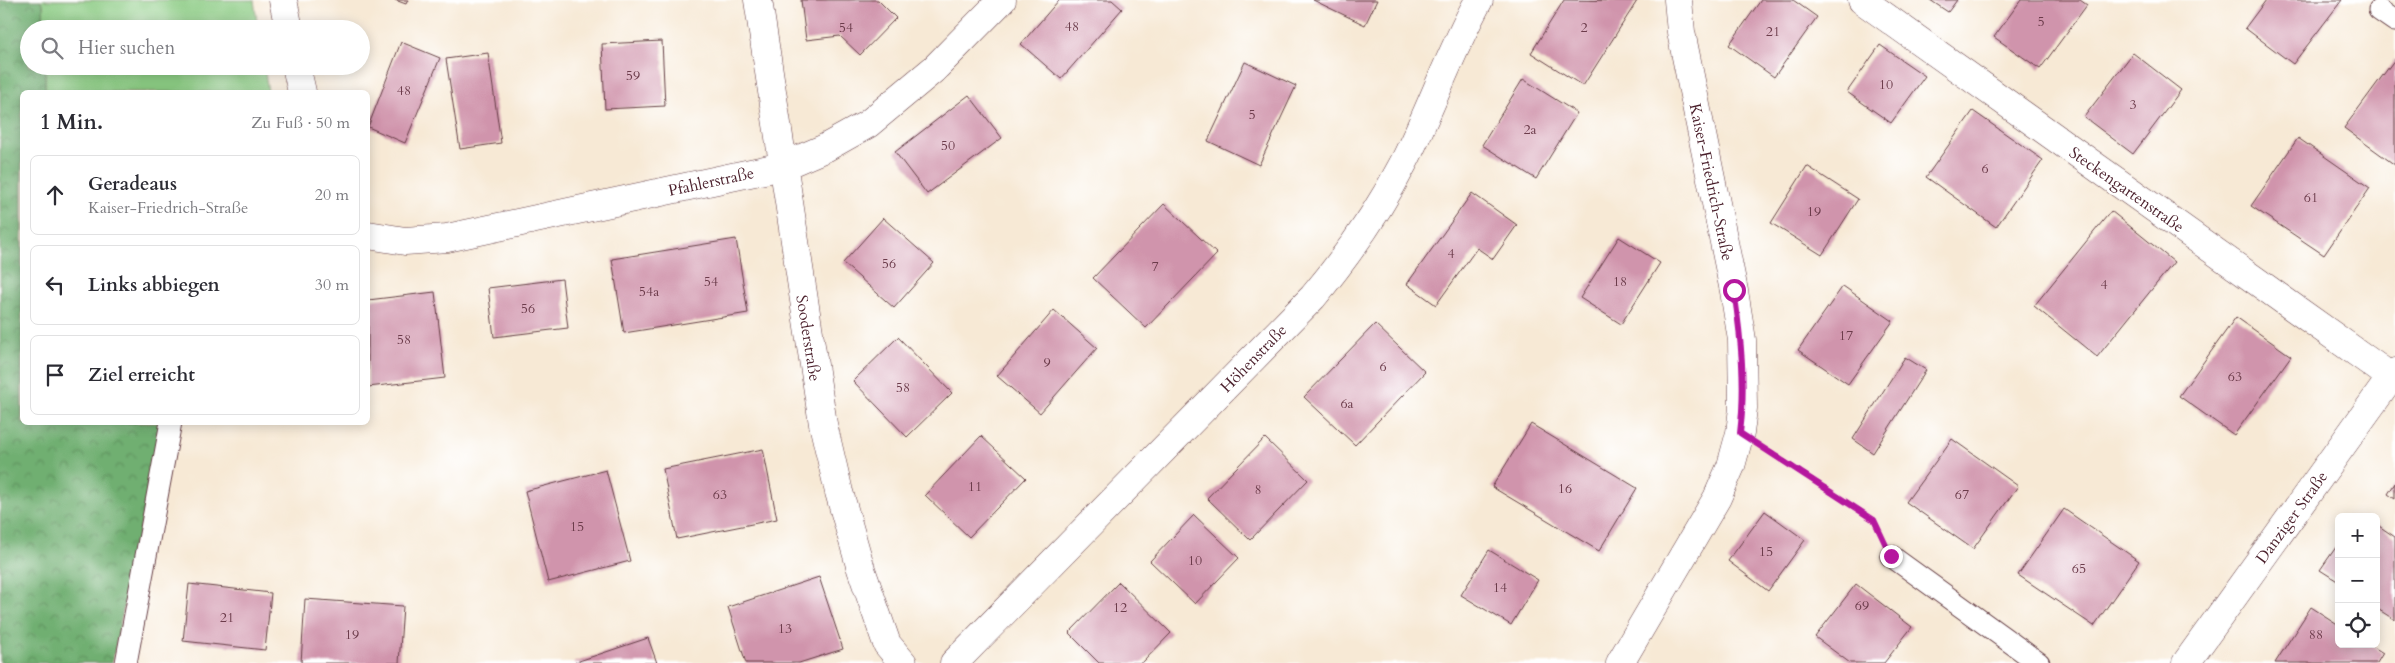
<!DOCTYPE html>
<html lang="de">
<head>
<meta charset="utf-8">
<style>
  :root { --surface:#fff; --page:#f2f2f3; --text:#2b2b33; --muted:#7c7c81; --line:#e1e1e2 }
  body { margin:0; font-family:Cardo,serif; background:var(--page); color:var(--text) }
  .controls { position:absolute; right:15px; bottom:15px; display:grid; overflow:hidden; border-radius:8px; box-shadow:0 2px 12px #0003 }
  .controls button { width:45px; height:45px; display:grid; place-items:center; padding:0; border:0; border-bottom:1px solid var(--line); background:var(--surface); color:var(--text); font:25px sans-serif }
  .stop { position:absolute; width:15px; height:15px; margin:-11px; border:4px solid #b5179e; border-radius:50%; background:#fff }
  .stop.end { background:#b5179e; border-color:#fff; box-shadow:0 1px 5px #0008 }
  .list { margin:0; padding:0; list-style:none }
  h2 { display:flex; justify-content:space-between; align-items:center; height:65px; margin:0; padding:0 20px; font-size:21px }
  h2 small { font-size:16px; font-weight:400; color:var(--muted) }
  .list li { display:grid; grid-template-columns:32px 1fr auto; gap:15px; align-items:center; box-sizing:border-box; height:80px; margin:0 10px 10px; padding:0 10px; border:1px solid var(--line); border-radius:8px }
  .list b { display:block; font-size:19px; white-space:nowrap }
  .list p { margin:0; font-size:16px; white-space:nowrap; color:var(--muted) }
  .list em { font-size:16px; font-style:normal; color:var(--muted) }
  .icon { flex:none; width:28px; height:28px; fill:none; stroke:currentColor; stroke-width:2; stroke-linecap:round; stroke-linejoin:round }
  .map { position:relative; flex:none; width:2395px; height:663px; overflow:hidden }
  .search { position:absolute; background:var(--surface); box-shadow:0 2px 12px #0003; left:20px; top:20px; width:350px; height:55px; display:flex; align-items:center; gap:12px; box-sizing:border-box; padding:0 18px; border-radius:28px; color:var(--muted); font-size:19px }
  .panel { position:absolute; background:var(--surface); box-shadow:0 2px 12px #0003; left:20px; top:90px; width:350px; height:335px; border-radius:8px }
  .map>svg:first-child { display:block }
  .green { fill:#8bcb83; stroke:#6a7557 }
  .forest { fill:url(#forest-crowns); stroke:#5d674e }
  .building { fill:#d094ac }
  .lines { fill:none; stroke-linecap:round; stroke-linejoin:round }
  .service-casing { stroke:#643d44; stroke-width:23 }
  .minor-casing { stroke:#643d44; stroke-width:29 }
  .secondary-casing { stroke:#643d44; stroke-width:29 }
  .path { stroke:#643d44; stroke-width:3; stroke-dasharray:4 4; stroke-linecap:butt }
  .service { stroke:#fff; stroke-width:21 }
  .minor { stroke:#fff; stroke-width:28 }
  .secondary { stroke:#fff; stroke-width:28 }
  .route { stroke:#b5179e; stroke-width:6 }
  .labels { text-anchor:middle; stroke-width:5; stroke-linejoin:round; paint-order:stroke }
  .number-label { font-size:14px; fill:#6c3c4b }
  .street-label { font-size:16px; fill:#4a1f2b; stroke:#fff }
</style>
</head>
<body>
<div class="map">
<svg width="2395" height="663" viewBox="0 0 2395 663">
  <defs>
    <pattern id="forest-crowns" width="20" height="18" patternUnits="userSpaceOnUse" patternTransform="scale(1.25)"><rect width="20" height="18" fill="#70af71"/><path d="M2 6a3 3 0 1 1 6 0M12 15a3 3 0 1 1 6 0" fill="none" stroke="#5e8e5d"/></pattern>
  </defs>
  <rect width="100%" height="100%" fill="#fff"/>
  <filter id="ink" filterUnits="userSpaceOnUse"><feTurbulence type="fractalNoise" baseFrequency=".02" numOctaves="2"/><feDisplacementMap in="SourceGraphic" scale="10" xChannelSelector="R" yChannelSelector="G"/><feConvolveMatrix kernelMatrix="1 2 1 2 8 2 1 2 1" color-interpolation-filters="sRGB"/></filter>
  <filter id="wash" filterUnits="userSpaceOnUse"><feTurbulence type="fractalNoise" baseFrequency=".0096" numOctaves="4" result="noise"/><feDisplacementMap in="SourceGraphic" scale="20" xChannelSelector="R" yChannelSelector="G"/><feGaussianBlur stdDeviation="1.12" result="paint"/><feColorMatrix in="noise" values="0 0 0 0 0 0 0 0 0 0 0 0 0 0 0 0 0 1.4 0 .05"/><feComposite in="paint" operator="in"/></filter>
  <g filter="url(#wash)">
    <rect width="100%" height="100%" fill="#f7e9d5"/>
    <path class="green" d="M 40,0 L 254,0 L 258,29 L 44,29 L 43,4 Z
      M 45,66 L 264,66 L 268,92 L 45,92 Z"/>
    <path class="forest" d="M 0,0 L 40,0 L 43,4 L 44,29 L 29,29 L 29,66 L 45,66 L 45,92 L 22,92 L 22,422 L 162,423 L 112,663 L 0,663 Z"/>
    <g id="blocks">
      <path class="building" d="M 395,0 L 408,0 L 406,4 Z
        M 801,0 L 878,0 L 896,18 L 860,55 L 840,36 L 806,40 Z
        M 1059,0 L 1112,0 L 1122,9 L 1061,79 L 1021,44 Z
        M 1313,0 L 1377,0 L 1365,25 Z
        M 1564,0 L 1637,1 L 1583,86 L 1531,53 Z
        M 1761,0 L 1793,0 L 1817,17 L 1774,77 L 1729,45 Z
        M 1930,0 L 1957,0 L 1948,12 Z
        M 2021,0 L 2080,0 L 2087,5 L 2040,69 L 1994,37 Z
        M 2266,0 L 2342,0 L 2293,64 L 2245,28 Z
        M 662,41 L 665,106 L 605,109 L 602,44 Z
        M 401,42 L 440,58 L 405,143 L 368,127 Z
        M 1880,45 L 1925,76 L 1891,123 L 1847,92 Z
        M 488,53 L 501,143 L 460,149 L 446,59 Z
        M 2133,53 L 2181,90 L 2133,154 L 2084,117 Z
        M 2395,59 L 2395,165 L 2344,128 Z
        M 1245,62 L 1296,86 L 1259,165 L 1208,141 Z
        M 1523,79 L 1577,113 L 1536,179 L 1482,145 Z
        M 969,95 L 1002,138 L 927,194 L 895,152 Z
        M 1973,111 L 2043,160 L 1996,227 L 1926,177 Z
        M 2298,138 L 2370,188 L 2324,255 L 2251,206 Z
        M 1807,166 L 1858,199 L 1822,255 L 1771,223 Z
        M 1472,193 L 1517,225 L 1493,259 L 1477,248 L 1436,305 L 1407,284 Z
        M 1164,204 L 1217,254 L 1146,328 L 1093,278 Z
        M 2111,211 L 2174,262 L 2097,357 L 2034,306 Z
        M 883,218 L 934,263 L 894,308 L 843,263 Z
        M 1619,237 L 1660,263 L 1621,324 L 1580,298 Z
        M 736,239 L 748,313 L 624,333 L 612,259 Z
        M 562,279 L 568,328 L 494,337 L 488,288 Z
        M 1843,286 L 1893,321 L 1848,384 L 1798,350 Z
        M 435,292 L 445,378 L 368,387 L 368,300 Z
        M 1054,310 L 1097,348 L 1040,413 L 997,376 Z
        M 2236,317 L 2291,356 L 2234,435 L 2179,396 Z
        M 1375,324 L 1425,372 L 1355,445 L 1304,397 Z
        M 898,337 L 952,393 L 907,437 L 853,381 Z
        M 1905,357 L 1926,370 L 1873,453 L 1853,439 Z
        M 1531,424 L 1637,488 L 1599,551 L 1492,487 Z
        M 981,436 L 1026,478 L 969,537 L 925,495 Z
        M 1265,438 L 1308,480 L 1250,540 L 1207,498 Z
        M 1952,439 L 2018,486 L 1973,549 L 1906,502 Z
        M 763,449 L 777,519 L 677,539 L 663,469 Z
        M 606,470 L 630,561 L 548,582 L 525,491 Z
        M 2395,483 L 2395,499 L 2388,494 Z
        M 2064,509 L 2139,561 L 2094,626 L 2018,575 Z
        M 1765,511 L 1805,540 L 1768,591 L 1728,561 Z
        M 1194,515 L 1239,558 L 1195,604 L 1150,561 Z
        M 2376,524 L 2395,537 L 2395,620 L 2376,608 Z
        M 2339,543 L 2339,582 L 2320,570 Z
        M 1489,550 L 1538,580 L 1511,625 L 1461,595 Z
        M 819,577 L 843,649 L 799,663 L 746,663 L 728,607 Z
        M 1119,582 L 1171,633 L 1142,663 L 1099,663 L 1069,633 Z
        M 189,584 L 271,593 L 265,650 L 183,641 Z
        M 1856,584 L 1912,627 L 1884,663 L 1850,663 L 1815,637 Z
        M 305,599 L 403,606 L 399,663 L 301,663 Z
        M 2311,607 L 2339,625 L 2339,644 L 2369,644 L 2383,653 L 2377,663 L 2275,663 Z
        M 648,638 L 657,663 L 573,663 Z"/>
    </g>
  </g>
  <g filter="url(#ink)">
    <use href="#blocks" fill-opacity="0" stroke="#643d44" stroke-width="1"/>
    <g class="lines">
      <defs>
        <path id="service" d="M 2379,10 L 2395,21
          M 1891,556 L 2039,663
          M 126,663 L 171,422"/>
        <path id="minor" d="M 283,0 L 289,29
          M 758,0 L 823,424 L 839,492 L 861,569 L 887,644 L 903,663
          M 1862,0 L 2391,377
          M 296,66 L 302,92
          M 368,235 L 405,241 L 447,238 L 783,166 L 825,148 L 868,124 L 934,69 L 1002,0
          M 954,663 L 1313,297 C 1348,255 1379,211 1404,162 C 1431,109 1450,52 1479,0
          M 1620,663 L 1717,498 L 1731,466 L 1740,433 L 1743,408 L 1742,340 L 1734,291 L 1681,32 L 1678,0"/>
        <path id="secondary" d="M 2186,663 L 2395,372"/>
      </defs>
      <use href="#service" class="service-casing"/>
      <use href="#minor" class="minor-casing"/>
      <use href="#secondary" class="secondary-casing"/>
      <path class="path" d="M 1770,452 L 1874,520 L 1878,529"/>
      <use href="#service" class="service"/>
      <use href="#minor" class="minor"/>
      <use href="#secondary" class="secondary"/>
    </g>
  </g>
  <g class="lines" filter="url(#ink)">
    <path class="route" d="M 1734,290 C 1741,338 1746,385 1740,433 L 1874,520 L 1891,556"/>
  </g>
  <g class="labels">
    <g class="number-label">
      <text x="2041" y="26">5</text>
      <text x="1072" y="31">48</text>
      <text x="846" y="32">54</text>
      <text x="1584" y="32">2</text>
      <text x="1773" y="36">21</text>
      <text x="633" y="80">59</text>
      <text x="1886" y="89">10</text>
      <text x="404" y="95">48</text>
      <text x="2133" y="109">3</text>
      <text x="1252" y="119">5</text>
      <text x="1530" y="134">2a</text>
      <text x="948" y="150">50</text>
      <text x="1985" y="173">6</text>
      <text x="2311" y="202">61</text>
      <text x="1814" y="216">19</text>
      <text x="1451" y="258">4</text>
      <text x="889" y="268">56</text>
      <text x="1155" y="271">7</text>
      <text x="711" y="286">54</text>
      <text x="1620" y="286">18</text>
      <text x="2104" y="289">4</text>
      <text x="649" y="296">54a</text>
      <text x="528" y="313">56</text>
      <text x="1846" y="340">17</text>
      <text x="404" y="344">58</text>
      <text x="1047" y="367">9</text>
      <text x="1383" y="371">6</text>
      <text x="2235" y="381">63</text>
      <text x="903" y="392">58</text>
      <text x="1347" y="408">6a</text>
      <text x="975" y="491">11</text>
      <text x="1565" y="493">16</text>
      <text x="1258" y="494">8</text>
      <text x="720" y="499">63</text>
      <text x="1962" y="499">67</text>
      <text x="577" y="531">15</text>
      <text x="1766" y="556">15</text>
      <text x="1195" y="565">10</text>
      <text x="2079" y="573">65</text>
      <text x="1500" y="592">14</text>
      <text x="1862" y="610">69</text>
      <text x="1120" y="612">12</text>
      <text x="227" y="622">21</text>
      <text x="785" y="633">13</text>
      <text x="352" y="639">19</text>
      <text x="2316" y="639">88</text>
    </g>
    <g class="street-label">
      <text transform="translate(711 181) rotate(-12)" y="6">Pfahlerstraße</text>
      <text transform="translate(1712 182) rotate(78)" y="6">Kaiser-Friedrich-Straße</text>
      <text transform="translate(2127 189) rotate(35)" y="6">Steckengartenstraße</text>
      <text transform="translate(809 338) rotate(81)" y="6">Sooderstraße</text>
      <text transform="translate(1253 358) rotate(-46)" y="6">Höhenstraße</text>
      <text transform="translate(2291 517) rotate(-54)" y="6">Danziger Straße</text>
    </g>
  </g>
</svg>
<div class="controls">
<button>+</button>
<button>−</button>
<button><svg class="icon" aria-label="locate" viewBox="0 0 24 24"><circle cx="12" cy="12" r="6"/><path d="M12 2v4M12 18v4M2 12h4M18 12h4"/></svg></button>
</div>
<div class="stop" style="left:1734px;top:290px"></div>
<div class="stop end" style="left:1891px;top:556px"></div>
<div class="search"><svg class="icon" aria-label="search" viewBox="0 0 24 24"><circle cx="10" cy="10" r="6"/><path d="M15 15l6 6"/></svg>Hier suchen</div>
<section class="panel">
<h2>1 Min.<small>Zu Fuß · 50 m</small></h2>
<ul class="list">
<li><svg class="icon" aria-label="ahead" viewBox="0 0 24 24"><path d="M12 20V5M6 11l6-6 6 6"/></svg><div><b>Geradeaus</b><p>Kaiser-Friedrich-Straße</p></div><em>20 m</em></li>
<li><svg class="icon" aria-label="left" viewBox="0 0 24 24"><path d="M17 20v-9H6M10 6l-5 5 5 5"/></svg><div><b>Links abbiegen</b></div><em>30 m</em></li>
<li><svg class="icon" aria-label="arrive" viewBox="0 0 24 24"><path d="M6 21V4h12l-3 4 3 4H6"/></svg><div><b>Ziel erreicht</b></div></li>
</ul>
</section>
</div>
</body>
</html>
